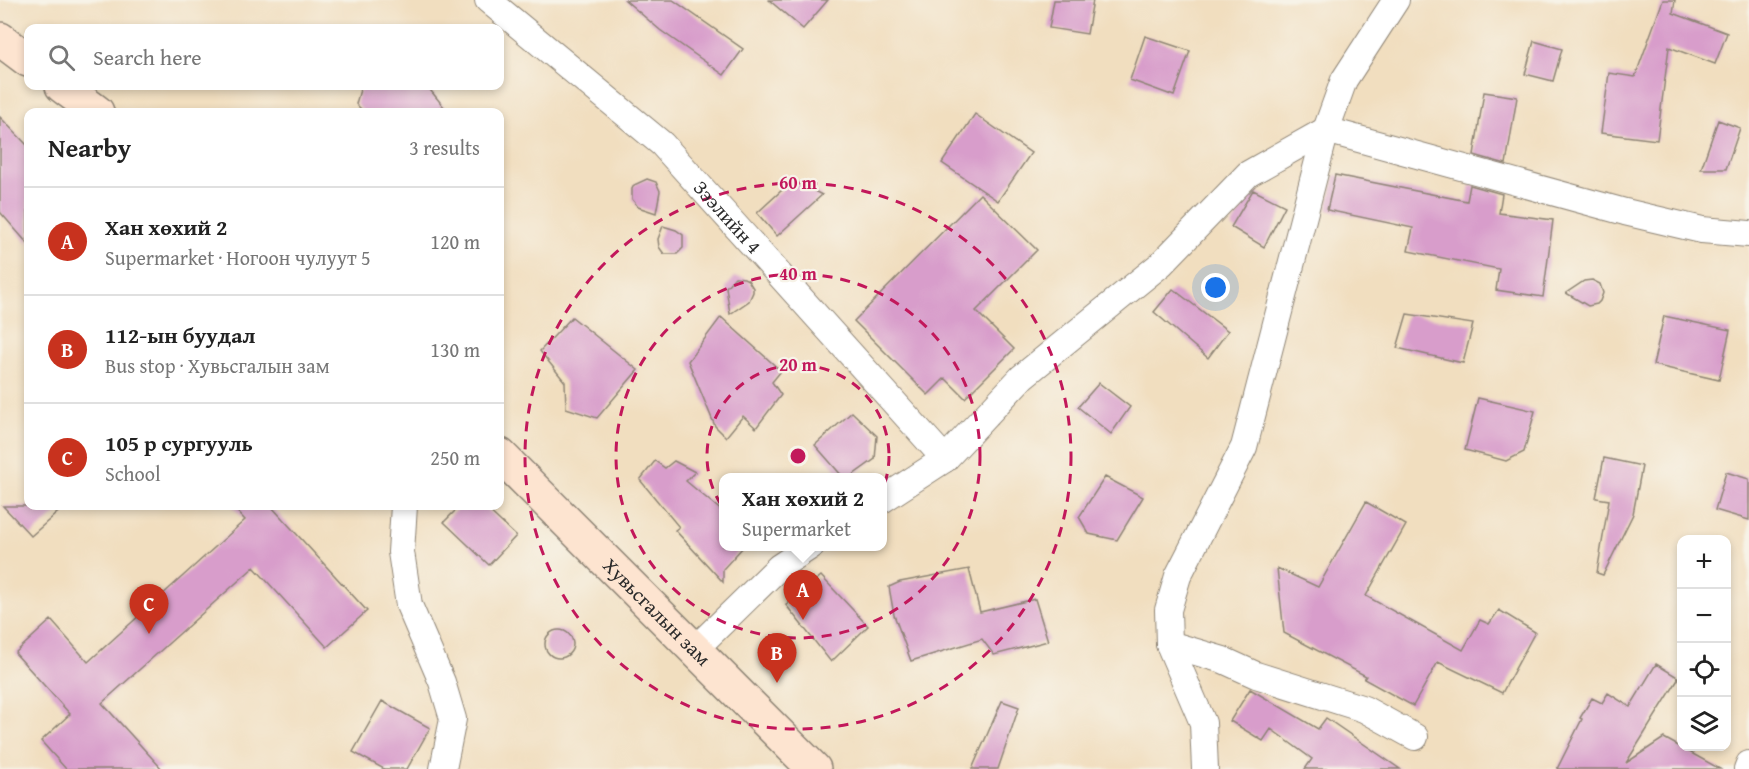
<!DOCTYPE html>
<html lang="en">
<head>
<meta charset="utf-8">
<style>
  :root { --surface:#fff; --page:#f2f2f2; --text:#222; --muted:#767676; --line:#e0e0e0; --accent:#c8321e }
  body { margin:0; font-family:"Gentium Book Plus",serif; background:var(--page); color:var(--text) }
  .controls { position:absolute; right:18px; bottom:18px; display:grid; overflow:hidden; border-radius:12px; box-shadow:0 3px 9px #0003 }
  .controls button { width:54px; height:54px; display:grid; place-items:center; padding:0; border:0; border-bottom:2px solid var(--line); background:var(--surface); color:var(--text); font:30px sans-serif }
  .you { position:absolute; left:1216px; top:288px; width:21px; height:21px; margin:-15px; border:4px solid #fff; border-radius:50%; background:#1a73e8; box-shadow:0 0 0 9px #1a73e833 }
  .badge { display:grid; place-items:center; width:39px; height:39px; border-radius:50%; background:var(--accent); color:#fff; font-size:20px; font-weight:700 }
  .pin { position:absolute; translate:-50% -50px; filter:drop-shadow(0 2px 3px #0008) }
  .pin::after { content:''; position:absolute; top:32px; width:21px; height:18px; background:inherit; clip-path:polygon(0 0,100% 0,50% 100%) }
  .popup { position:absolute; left:719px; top:473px; width:168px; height:78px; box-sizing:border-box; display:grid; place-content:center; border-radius:12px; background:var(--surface); filter:drop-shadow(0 2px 4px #0005); font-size:20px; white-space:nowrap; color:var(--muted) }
  .popup b { font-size:22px; color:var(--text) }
  .popup::after { content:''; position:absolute; left:50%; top:100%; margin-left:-12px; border:12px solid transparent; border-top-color:var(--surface) }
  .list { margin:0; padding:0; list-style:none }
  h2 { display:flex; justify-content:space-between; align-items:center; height:78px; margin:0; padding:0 24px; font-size:26px }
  h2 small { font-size:20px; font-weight:400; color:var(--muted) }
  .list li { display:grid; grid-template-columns:39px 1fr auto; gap:18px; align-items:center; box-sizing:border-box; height:108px; padding:0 24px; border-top:2px solid var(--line) }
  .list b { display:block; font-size:22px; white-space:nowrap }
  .list p { margin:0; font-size:20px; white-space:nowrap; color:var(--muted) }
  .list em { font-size:20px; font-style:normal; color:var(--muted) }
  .icon { flex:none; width:33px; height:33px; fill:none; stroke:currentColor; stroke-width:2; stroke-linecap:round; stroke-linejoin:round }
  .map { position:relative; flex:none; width:1749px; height:769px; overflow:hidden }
  .search { position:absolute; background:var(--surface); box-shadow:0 3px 9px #0003; left:24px; top:24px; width:480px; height:66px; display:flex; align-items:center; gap:15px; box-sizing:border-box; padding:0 21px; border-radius:12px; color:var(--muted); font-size:22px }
  .panel { position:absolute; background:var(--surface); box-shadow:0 3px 9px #0003; left:24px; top:108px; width:480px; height:402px; border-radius:12px }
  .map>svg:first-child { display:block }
  .building { fill:#d89dcb }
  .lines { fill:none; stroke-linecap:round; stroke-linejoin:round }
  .minor-casing { stroke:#8e8475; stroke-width:28 }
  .secondary-casing { stroke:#8e8475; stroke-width:36 }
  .minor { stroke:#fff; stroke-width:26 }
  .secondary { stroke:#fde4d0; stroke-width:33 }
  .ring { fill:none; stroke:#c2185b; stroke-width:3; stroke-dasharray:10 8 }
  .labels { text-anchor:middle; stroke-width:4.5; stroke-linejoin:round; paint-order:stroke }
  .street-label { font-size:20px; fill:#2b2b2b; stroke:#f7f3e8 }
  .centre { fill:#c2185b; stroke:#f7f3e8; stroke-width:3 }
  .ring-label { font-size:18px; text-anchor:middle; font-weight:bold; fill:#c2185b; stroke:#f7f3e8; stroke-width:4.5; stroke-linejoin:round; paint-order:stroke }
</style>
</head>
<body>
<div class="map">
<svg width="1749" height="769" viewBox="0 0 1749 769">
  <rect width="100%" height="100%" fill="#f7f3e8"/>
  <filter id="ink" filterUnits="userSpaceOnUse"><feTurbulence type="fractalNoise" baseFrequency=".0167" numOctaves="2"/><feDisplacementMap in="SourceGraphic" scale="12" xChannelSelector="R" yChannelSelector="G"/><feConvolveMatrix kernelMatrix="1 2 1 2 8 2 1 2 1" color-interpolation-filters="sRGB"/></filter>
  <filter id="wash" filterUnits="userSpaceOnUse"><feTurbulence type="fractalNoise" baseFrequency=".008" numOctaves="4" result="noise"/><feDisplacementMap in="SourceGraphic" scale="24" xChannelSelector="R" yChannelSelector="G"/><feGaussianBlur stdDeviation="1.35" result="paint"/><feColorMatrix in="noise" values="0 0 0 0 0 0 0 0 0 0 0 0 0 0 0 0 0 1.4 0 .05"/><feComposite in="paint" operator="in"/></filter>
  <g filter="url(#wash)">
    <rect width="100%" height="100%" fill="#f1debf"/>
    <g id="blocks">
      <path class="building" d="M 625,0 L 673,0 L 743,49 L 724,75 L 660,30 Z
        M 769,0 L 828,0 L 803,29 Z
        M 1054,0 L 1093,0 L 1087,34 L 1049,28 Z
        M 1663,0 L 1675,0 L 1673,13 L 1727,33 L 1715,64 L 1669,47 L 1657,140 L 1601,133 L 1609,73 L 1635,77 Z
        M 1145,36 L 1190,51 L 1174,96 L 1130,80 Z
        M 1534,41 L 1562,49 L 1553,81 L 1525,74 Z
        M 361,86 L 427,86 L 448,112 L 364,112 L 356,104 Z
        M 1484,92 L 1517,97 L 1506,164 L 1474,155 Z
        M 975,114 L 1031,153 L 998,201 L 942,163 Z
        M 0,117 L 28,146 L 28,244 L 0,212 Z
        M 1718,120 L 1740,128 L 1726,169 L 1701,169 Z
        M 1335,175 L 1467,201 L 1470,185 L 1502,194 L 1499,213 L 1553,220 L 1543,297 L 1496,290 L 1499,269 L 1408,251 L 1413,228 L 1327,210 Z
        M 647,179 L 656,182 L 660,191 L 656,213 L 638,207 L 632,199 L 632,189 L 634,185 Z
        M 793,180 L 822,195 L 777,236 L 757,213 Z
        M 1253,190 L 1285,206 L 1264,247 L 1231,227 Z
        M 980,194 L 1037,250 L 976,311 L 1014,349 L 965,398 L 945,378 L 928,395 L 854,321 Z
        M 663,226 L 676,230 L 683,235 L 683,248 L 677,254 L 664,254 L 659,247 L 658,239 Z
        M 735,277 L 744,278 L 748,280 L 753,288 L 753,292 L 749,301 L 730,314 L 726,287 Z
        M 1592,280 L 1600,284 L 1603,293 L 1600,301 L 1597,304 L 1588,306 L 1566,293 L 1584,281 Z
        M 1173,289 L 1228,331 L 1208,358 L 1154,312 Z
        M 1407,314 L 1473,324 L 1463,363 L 1397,348 Z
        M 1664,316 L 1730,330 L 1719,380 L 1653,365 Z
        M 572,317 L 638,370 L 597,418 L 566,408 L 565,382 L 540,351 Z
        M 721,317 L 781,371 L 772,382 L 781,395 L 756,428 L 743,416 L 726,437 L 715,426 L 688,361 Z
        M 1099,383 L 1130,407 L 1111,434 L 1078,407 Z
        M 1478,398 L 1535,411 L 1524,452 L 1506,461 L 1465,450 Z
        M 852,412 L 877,436 L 875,459 L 850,477 L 843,477 L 815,445 Z
        M 1604,458 L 1642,466 L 1633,514 L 1603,575 L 1597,573 L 1609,500 L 1596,498 Z
        M 655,461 L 665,468 L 674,461 L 695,472 L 686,481 L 723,512 L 723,546 L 744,546 L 723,569 L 723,582 L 675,530 L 679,527 L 640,480 Z
        M 1726,472 L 1749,479 L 1749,520 L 1715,510 Z
        M 1105,477 L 1143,497 L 1117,540 L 1089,534 L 1079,517 Z
        M 1366,502 L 1406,525 L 1366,596 L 1463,650 L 1480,620 L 1489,624 L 1499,610 L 1535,632 L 1502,693 L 1438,662 L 1413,706 L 1364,679 L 1366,676 L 1284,633 L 1277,568 L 1318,587 Z
        M 3,506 L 65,506 L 31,536 Z
        M 232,506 L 271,506 L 367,611 L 327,647 L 254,567 L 102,703 L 162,769 L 66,769 L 41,741 L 70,714 L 15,653 L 51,620 L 88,662 L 245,520 Z
        M 460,506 L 484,506 L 516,536 L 489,565 L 444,522 Z
        M 969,569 L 980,612 L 1035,599 L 1048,641 L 994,655 L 982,639 L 911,661 L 894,615 L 889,587 L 900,582 Z
        M 821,576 L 868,626 L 831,662 L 786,605 Z
        M545 644a14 14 0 1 1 28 0a14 14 0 1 1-28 0Z
        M 1656,664 L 1679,678 L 1626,763 L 1664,738 L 1720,769 L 1557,769 L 1582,719 L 1580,718 L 1592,698 L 1602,703 L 1608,693 L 1630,707 Z
        M 1250,689 L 1318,729 L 1326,718 L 1400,769 L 1305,769 L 1312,759 L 1271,729 L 1263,741 L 1230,721 Z
        M 382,701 L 430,728 L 407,769 L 384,769 L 353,752 Z
        M 1002,701 L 1019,707 L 998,769 L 972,769 Z"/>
    </g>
  </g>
  <g filter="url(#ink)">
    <use href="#blocks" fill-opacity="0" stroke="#8e8475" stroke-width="1.5"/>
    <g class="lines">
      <defs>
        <g id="minor">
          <path id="s1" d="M 488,0 L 662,144 L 945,459"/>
          <path d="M 882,500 L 945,459 L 1022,377 L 1161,264 L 1248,174 L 1326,130 L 1625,212 L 1702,230 L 1749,234"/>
          <path d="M 404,506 L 401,552 L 409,605 L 442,682 L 453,719 L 443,769"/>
          <path d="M 1169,644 L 1223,660 L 1256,675 L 1364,709 L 1415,737"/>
          <path d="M 695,649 L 779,567 L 811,546"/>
          <path d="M 1205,769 L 1203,723 L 1169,644 L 1168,610 L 1178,576 L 1244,447 L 1326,130 L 1344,80 L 1396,0"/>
          <path d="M 1747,769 L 1749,764"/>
        </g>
        <g id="secondary">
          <path d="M 0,39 L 28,60"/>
          <path d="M 62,86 L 97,112"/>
          <path id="s2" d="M 500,455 L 814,769"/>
        </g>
      </defs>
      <use href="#minor" class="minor-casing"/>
      <use href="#secondary" class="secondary-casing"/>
      <use href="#minor" class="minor"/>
      <use href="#secondary" class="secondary"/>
    </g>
  </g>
  <g class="ring">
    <circle cx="798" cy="456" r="91"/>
    <circle cx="798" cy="456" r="182"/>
    <circle cx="798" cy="456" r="273"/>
  </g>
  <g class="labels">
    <g class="street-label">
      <text dy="7" stroke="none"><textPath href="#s1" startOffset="324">Зээлийн 4</textPath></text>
      <text dy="7" stroke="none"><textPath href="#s2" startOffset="222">Хувьсгалын зам</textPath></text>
    </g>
  </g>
  <circle cx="798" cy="456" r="9" class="centre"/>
  <g class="ring-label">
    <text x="798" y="189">60 m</text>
    <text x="798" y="280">40 m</text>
    <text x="798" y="371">20 m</text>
  </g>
</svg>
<div class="controls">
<button>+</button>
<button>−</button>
<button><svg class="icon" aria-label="locate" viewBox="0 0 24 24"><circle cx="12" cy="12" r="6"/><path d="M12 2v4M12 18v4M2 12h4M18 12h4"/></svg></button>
<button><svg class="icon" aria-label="layers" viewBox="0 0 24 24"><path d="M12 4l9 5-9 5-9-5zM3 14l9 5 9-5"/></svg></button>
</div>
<div class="you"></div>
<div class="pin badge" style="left:803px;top:620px">A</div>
<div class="popup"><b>Хан хөхий 2</b>Supermarket</div>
<div class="pin badge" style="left:777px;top:683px">B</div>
<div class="pin badge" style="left:149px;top:634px">C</div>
<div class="search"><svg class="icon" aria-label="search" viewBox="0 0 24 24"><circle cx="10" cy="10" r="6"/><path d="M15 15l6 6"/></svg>Search here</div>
<section class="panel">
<h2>Nearby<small>3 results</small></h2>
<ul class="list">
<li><span class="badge">A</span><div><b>Хан хөхий 2</b><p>Supermarket · Ногоон чулуут 5</p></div><em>120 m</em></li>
<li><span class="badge">B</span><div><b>112-ын буудал</b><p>Bus stop · Хувьсгалын зам</p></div><em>130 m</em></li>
<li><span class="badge">C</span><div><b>105 р сургууль</b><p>School</p></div><em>250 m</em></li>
</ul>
</section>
</div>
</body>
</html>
